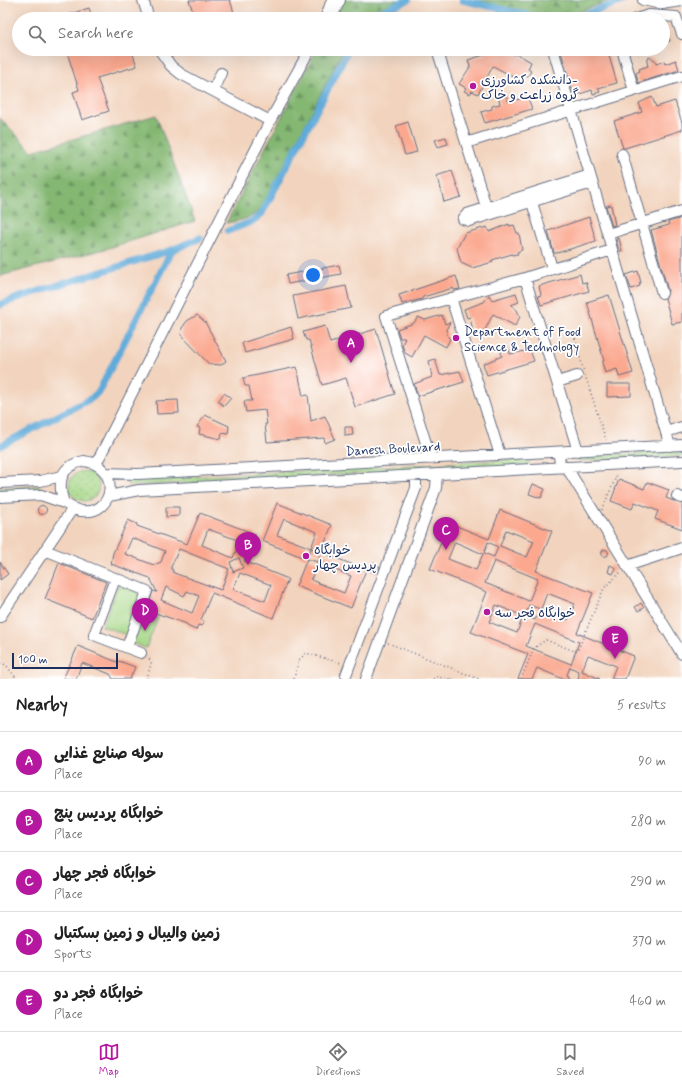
<!DOCTYPE html>
<html lang="en">
<head>
<meta charset="utf-8">
<style>
  :root { --surface:#fff; --page:#f6f6f6; --text:#222; --muted:#767676; --line:#e0e0e0; --accent:#b5179e }
  body { margin:0; font-family:Mynerve,"Playpen Sans Arabic",sans-serif; background:var(--page); color:var(--text) }
  .scale { position:absolute; left:12px; bottom:10px; width:106px; box-sizing:border-box; padding-left:4px; border:2px solid #1b2f5e; border-top:0; font-size:11px; line-height:14px; white-space:nowrap; color:#1b2f5e; -webkit-text-stroke:3px #fff; paint-order:stroke }
  .you { position:absolute; left:313px; top:275px; width:14px; height:14px; margin:-10px; border:3px solid #fff; border-radius:50%; background:#1a73e8; box-shadow:0 0 0 6px #1a73e833 }
  .badge { display:grid; place-items:center; width:26px; height:26px; border-radius:50%; background:var(--accent); color:#fff; font-size:13px; font-weight:700 }
  .pin { position:absolute; translate:-50% -33px; filter:drop-shadow(0 1px 2px #0008) }
  .pin::after { content:''; position:absolute; top:21px; width:14px; height:12px; background:inherit; clip-path:polygon(0 0,100% 0,50% 100%) }
  .list { margin:0; padding:0; list-style:none }
  h2 { display:flex; justify-content:space-between; align-items:center; height:52px; margin:0; padding:0 16px; font-size:17px }
  h2 small { font-size:13px; font-weight:400; color:var(--muted) }
  .list li { display:grid; grid-template-columns:26px 1fr auto; gap:12px; align-items:center; box-sizing:border-box; height:60px; padding:0 16px; border-top:1px solid var(--line) }
  .list b { display:block; font-size:15px; white-space:nowrap }
  .list p { margin:0; font-size:13px; white-space:nowrap; color:var(--muted) }
  .list em { font-size:13px; font-style:normal; color:var(--muted) }
  .icon { flex:none; width:22px; height:22px; fill:none; stroke:currentColor; stroke-width:2; stroke-linecap:round; stroke-linejoin:round }
  .map { position:relative; flex:none; width:682px; height:679px; overflow:hidden }
  .search { position:absolute; background:var(--surface); box-shadow:0 4px 16px #0002; left:12px; right:12px; top:12px; height:44px; display:flex; align-items:center; gap:10px; box-sizing:border-box; padding:0 14px; border-radius:22px; color:var(--muted); font-size:15px }
  .sheet { height:352px; background:var(--surface) }
  nav { display:flex; justify-content:space-around; align-items:center; box-sizing:border-box; height:56px; border-top:1px solid var(--line); background:var(--surface); font-size:11px; color:var(--muted) }
  nav a { display:grid; justify-items:center; gap:2px }
  nav .on { color:var(--accent) }
  .map>svg:first-child { display:block }
  .built { fill:#f2d4be; fill-rule:evenodd }
  .green { fill:url(#green-dots); stroke:#608271 }
  .forest { fill:url(#forest-firs); stroke:#507368 }
  .pitch { fill:#a5d684; stroke:#608271 }
  .lines { fill:none; stroke-linecap:round; stroke-linejoin:round }
  .canal { stroke:#60abd9; stroke-width:7 }
  .building { fill:#fba88f; fill-rule:evenodd }
  .minor-casing { stroke:#666e83; stroke-width:12 }
  .path { stroke:#666e83; stroke-width:1.5; stroke-dasharray:1 3; stroke-linecap:butt }
  .minor { stroke:#fff; stroke-width:10 }
  .poi-dot { fill:#b5179e; stroke:#fff; stroke-width:1.5 }
  .labels { text-anchor:middle; stroke-width:3.5; stroke-linejoin:round; paint-order:stroke }
  .poi-label { font-size:13px; fill:#1b2f5e; stroke:#fff; text-anchor:start }
  .street-label { font-size:13px; fill:#1b2f5e; stroke:#fff }
</style>
</head>
<body>
<div class="map">
<svg width="682" height="679" viewBox="0 0 682 679">
  <defs>
    <pattern id="green-dots" width="8" height="8" patternUnits="userSpaceOnUse"><rect width="8" height="8" fill="#a5d684"/><path d="M2 2h.1M6 6h.1" fill="none" stroke="#8db874" stroke-width="1.8" stroke-linecap="round"/></pattern>
    <pattern id="forest-firs" width="22" height="20" patternUnits="userSpaceOnUse"><rect width="22" height="20" fill="#84b772"/><path d="M5 1l3.5 6h-7zM16 11l3.5 6h-7z" fill="#6b9561"/></pattern>
  </defs>
  <rect width="100%" height="100%" fill="#fff"/>
  <filter id="ink" filterUnits="userSpaceOnUse"><feTurbulence type="fractalNoise" baseFrequency=".025" numOctaves="2"/><feDisplacementMap in="SourceGraphic" scale="8" xChannelSelector="R" yChannelSelector="G"/><feConvolveMatrix kernelMatrix="1 2 1 2 8 2 1 2 1" color-interpolation-filters="sRGB"/></filter>
  <filter id="wash" filterUnits="userSpaceOnUse"><feTurbulence type="fractalNoise" baseFrequency=".012" numOctaves="4" result="noise"/><feDisplacementMap in="SourceGraphic" scale="16" xChannelSelector="R" yChannelSelector="G"/><feGaussianBlur stdDeviation="0.9" result="paint"/><feColorMatrix in="noise" values="0 0 0 0 0 0 0 0 0 0 0 0 0 0 0 0 0 1.4 0 .05"/><feComposite in="paint" operator="in"/></filter>
  <g filter="url(#wash)">
    <rect width="100%" height="100%" fill="#f0e4c8"/>
    <path class="built" d="M 0,0 L 682,0 L 682,679 L 0,679 ZM 19,19 L 663,19 L 663,49 L 19,49 Z"/>
    <path class="green" d="M 682,451 L 682,456 L 581,461 L 579,460 L 581,456 Z
      M 527,459 L 530,462 L 528,465 L 129,486 L 126,482 L 128,480 Z
      M69 486a15 15 0 1 1 30 0a15 15 0 1 1-30 0Z
      M 40,486 L 40,491 L 0,493 L 0,488 Z"/>
    <path class="forest" d="M 343,0 L 400,0 L 364,15 L 361,19 L 334,19 Z
      M 475,0 L 612,0 L 564,17 L 544,16 Z
      M 317,49 L 344,49 L 263,207 C 254,218 240,221 226,223 Z
      M 156,115 L 195,221 L 109,248 L 0,276 L 0,118 L 32,151 Z"/>
    <path class="pitch" d="M 118,585 L 142,594 L 127,635 L 102,626 Z
      M 144,613 L 158,618 L 146,648 L 132,643 Z"/>
    <g class="lines">
      <path class="canal" d="M 462,0 L 544,19
        M 368,19 L 379,12 L 408,0
        M 573,19 L 625,0
        M 228,231 L 251,222 L 261,215 L 349,49
        M 0,305 L 20,297 L 172,250 L 200,238
        M 0,446 L 92,398 L 99,391 L 172,250"/>
    </g>
    <g id="blocks">
      <path class="building" d="M 189,0 L 230,0 L 236,19 L 195,19 Z
        M 89,8 L 93,19 L 58,19 L 58,18 Z
        M 663,23 L 670,41 L 663,43 Z
        M 66,49 L 131,49 L 137,66 L 97,78 L 109,111 L 82,120 L 73,92 L 79,90 Z
        M 487,49 L 494,52 L 511,49 L 512,54 L 519,55 L 531,62 L 528,69 L 531,71 L 528,76 L 525,75 L 521,81 L 493,66 L 478,94 L 472,91 L 470,94 L 464,91 L 466,88 L 459,84 L 470,67 L 468,60 L 484,55 Z
        M 571,49 L 607,49 L 617,83 L 598,88 L 600,92 L 593,94 L 592,90 L 574,96 L 561,52 Z
        M 649,57 L 655,60 L 656,64 L 664,61 L 665,64 L 676,60 L 679,70 L 638,83 L 636,73 L 640,71 L 639,69 L 648,66 L 647,62 Z
        M 501,94 L 507,97 L 508,101 L 528,98 L 532,109 L 485,123 L 481,112 L 492,109 L 492,106 L 500,104 L 499,99 Z
        M 652,97 L 656,107 L 675,101 L 682,123 L 682,130 L 625,148 L 623,148 L 614,121 L 642,112 L 639,103 Z
        M 408,122 L 417,152 L 405,155 L 396,126 Z
        M 446,137 L 448,144 L 438,147 L 435,140 Z
        M 452,171 L 461,197 L 444,202 L 439,181 L 438,181 L 436,176 Z
        M 611,205 L 615,225 L 612,226 L 606,206 Z
        M 589,217 L 596,241 L 557,253 L 554,253 L 548,231 Z
        M 682,218 L 682,322 L 672,324 L 665,298 L 668,291 L 651,230 L 669,225 L 668,222 Z
        M 509,224 L 509,226 L 514,225 L 517,233 L 519,233 L 522,250 L 517,252 L 518,254 L 512,255 L 512,254 L 492,260 L 493,262 L 472,268 L 461,263 L 457,248 L 465,233 L 487,227 L 489,232 Z
        M 619,238 L 622,251 L 619,251 L 616,239 Z
        M 339,265 L 341,274 L 288,284 L 286,275 Z
        M 638,271 L 641,283 L 639,283 L 640,286 L 631,289 L 626,275 Z
        M 580,274 L 582,283 L 586,282 L 589,291 L 541,305 L 538,296 L 541,295 L 539,286 Z
        M 456,276 L 460,289 L 453,290 L 453,288 L 423,297 L 422,299 L 402,304 L 399,295 Z
        M 346,286 L 351,308 L 298,319 L 293,296 Z
        M 516,293 L 519,302 L 511,305 L 517,310 L 520,317 L 515,326 L 493,314 L 482,336 L 473,332 L 470,317 L 467,318 L 464,309 L 484,302 L 489,295 L 492,300 Z
        M 609,295 L 633,373 L 619,377 L 617,369 L 605,373 L 602,362 L 604,361 L 587,302 Z
        M 197,315 L 205,322 L 226,361 L 221,365 L 209,364 L 181,335 L 182,328 L 187,321 Z
        M 442,315 L 445,324 L 450,322 L 446,330 L 448,337 L 450,339 L 446,347 L 424,335 L 412,357 L 405,353 L 402,345 L 405,338 L 400,338 L 397,329 L 414,323 L 418,317 L 425,320 Z
        M 325,326 L 330,343 L 376,329 L 395,394 L 355,407 L 346,378 L 322,385 L 309,340 L 306,340 L 303,332 Z
        M 291,327 L 294,339 L 245,353 L 242,343 Z
        M 504,346 L 509,349 L 510,354 L 530,350 L 534,361 L 487,375 L 483,364 L 502,356 L 501,352 Z
        M 435,359 L 440,375 L 460,371 L 464,382 L 418,396 L 414,384 L 432,377 L 429,361 Z
        M 297,367 L 303,396 L 308,395 L 311,421 L 325,416 L 335,439 L 325,443 L 324,438 L 267,442 L 265,424 L 267,424 L 265,410 L 246,412 L 244,401 L 252,401 L 249,386 L 245,386 L 243,378 Z
        M 607,384 L 631,384 L 631,396 L 607,397 Z
        M 224,393 L 231,398 L 224,406 L 218,401 Z
        M 178,400 L 179,413 L 157,414 L 156,401 Z
        M 205,415 L 229,426 L 228,434 L 222,433 L 221,439 L 199,434 L 200,428 L 197,427 Z
        M 345,427 L 352,427 L 353,435 L 345,436 Z
        M 619,479 L 644,489 L 647,482 L 669,490 L 666,498 L 682,504 L 682,529 L 655,519 L 658,511 L 635,502 L 632,509 L 611,501 Z
        M 533,484 L 545,489 L 541,498 L 529,494 Z
        M 277,503 L 332,525 L 321,552 L 366,570 L 351,608 L 296,586 L 307,559 L 318,562 L 321,553 L 311,548 L 307,559 L 262,541 ZM 284,519 L 317,532 L 311,548 L 277,535 ZM 317,563 L 351,576 L 344,593 L 311,580 Z
        M37.5 510a4.5 4.5 0 1 1 9 0a4.5 4.5 0 1 1-9 0Z
        M 166,507 L 179,507 L 179,516 L 166,517 Z
        M 500,510 L 552,531 L 536,571 L 593,593 L 577,633 L 634,656 L 625,679 L 611,679 L 616,666 L 588,655 L 582,671 L 600,679 L 578,679 L 579,675 L 578,671 L 570,667 L 567,675 L 569,679 L 563,679 L 537,668 L 532,679 L 518,679 L 528,654 L 471,632 L 487,592 L 430,569 L 449,523 L 489,539 ZM 506,530 L 534,541 L 527,557 L 500,546 ZM 455,542 L 483,554 L 476,570 L 448,559 ZM 488,542 L 498,547 L 494,557 L 484,553 ZM 494,561 L 538,579 L 529,601 L 485,583 ZM 547,593 L 575,604 L 568,620 L 541,609 ZM 496,605 L 523,616 L 517,633 L 489,622 ZM 529,605 L 540,609 L 535,620 L 525,616 ZM 535,624 L 579,642 L 571,664 L 526,646 Z
        M 200,513 L 255,534 L 244,561 L 288,579 L 273,618 L 212,593 L 201,620 L 204,621 L 202,626 L 198,625 L 196,630 L 187,626 L 187,624 L 147,610 L 153,591 L 157,592 L 150,578 L 111,564 L 113,553 L 128,520 L 137,524 L 137,526 L 187,544 ZM 208,529 L 240,541 L 233,558 L 202,545 ZM 132,538 L 165,551 L 161,562 L 154,565 L 125,554 ZM 179,549 L 229,569 L 221,590 L 174,573 L 171,567 ZM 239,558 L 243,568 L 233,572 L 230,562 ZM 240,573 L 271,585 L 265,601 L 233,589 ZM 166,587 L 184,596 L 187,591 L 199,596 L 192,613 L 161,600 Z
        M601.5 553a3.5 3.5 0 1 1 7 0a3.5 3.5 0 1 1-7 0Z
        M 0,562 L 8,574 L 0,580 Z
        M 59,563 L 106,582 L 92,618 L 45,599 Z
        M 375,563 L 380,567 L 378,572 L 375,573 L 369,570 L 371,564 Z
        M 610,565 L 616,568 L 613,574 L 608,572 Z
        M 641,603 L 644,608 L 638,611 L 635,607 Z
        M 78,646 L 117,662 L 119,661 L 135,667 L 130,679 L 113,679 L 110,674 L 82,663 L 76,679 L 63,679 Z"/>
    </g>
  </g>
  <g filter="url(#ink)">
    <use href="#blocks" fill-opacity="0" stroke="#666e83" stroke-width="1"/>
    <g class="lines">
      <defs>
        <path id="minor" d="M 143,0 L 149,19
          M 643,0 L 661,4 L 682,1
          M 325,19 L 332,0
          M 331,19 L 340,0
          M 636,19 L 649,15 L 676,17 L 682,34
          M 159,49 L 171,66 L 181,74 L 270,121
          M 437,49 L 488,213
          M 553,49 L 670,446
          M 622,49 L 634,91
          M 213,90 L 221,73
          M 466,143 L 682,76
          M 622,154 L 662,293
          M 590,175 L 467,214 L 463,219 L 469,221 L 592,183
          M 530,196 L 552,268
          M 608,234 L 682,211
          M 525,278 L 578,451
          M 451,298 L 500,455
          M 557,382 L 577,376
          M 666,432 L 682,427
          M 567,451 L 559,456 L 560,464 L 567,468 L 682,654
          M 431,459 L 386,316 L 525,278 L 612,250
          M 84,461 C 121,465 116,516 81,511 C 74,510 69,505 64,503 C 57,482 60,466 84,461 Z
          M 96,464 L 270,121 L 310,49
          M 106,473 L 138,474 L 682,445
          M 0,483 L 40,481 L 62,476
          M 109,496 L 139,490 L 682,461
          M 677,496 L 682,498
          M 0,497 L 41,495 L 64,503
          M 45,550 L 147,591 L 127,647
          M 627,566 L 682,548
          M 115,579 L 94,635 L 141,653
          M 0,617 L 73,508
          M 346,675 L 416,488 L 416,476
          M 366,679 L 436,488 L 437,474"/>
      </defs>
      <use href="#minor" class="minor-casing"/>
      <path class="path" d="M 575,338 L 584,372
        M 585,375 L 606,440
        M 602,510 L 616,477 L 616,473
        M 388,643 L 479,679
        M 0,663 L 6,665 L 17,679
        M 147,679 L 151,663 L 148,656
        M 294,679 L 299,660 L 306,653 L 341,663
        M 433,679 L 436,677 L 450,679
        M 450,679 L 452,678 L 454,679
        M 521,679 L 534,648 L 546,640 L 577,652 L 604,588 L 621,572"/>
      <use href="#minor" class="minor"/>
    </g>
  </g>
  <g class="poi-dot">
    <circle cx="473" cy="86" r="4"/>
    <circle cx="456" cy="338" r="4"/>
    <circle cx="306" cy="556" r="4"/>
    <circle cx="487" cy="612" r="4"/>
  </g>
  <g class="labels">
    <g class="poi-label">
      <text x="481" y="84">دانشکده کشاورزی-<tspan x="481" dy="15">گروه زراعت و خاک</tspan></text>
      <text x="464" y="336">Department of Food<tspan x="464" dy="15">Science &amp; Technology</tspan></text>
      <text x="314" y="554">خوابگاه<tspan x="314" dy="15">پردیس چهار</tspan></text>
      <text x="495" y="617">خوابگاه فجر سه</text>
    </g>
    <g class="street-label">
      <text transform="translate(393 448) rotate(-3)" y="5">Danesh Boulevard</text>
    </g>
  </g>
</svg>
<div class="scale">100 m</div>
<div class="you"></div>
<div class="pin badge" style="left:351px;top:363px">A</div>
<div class="pin badge" style="left:248px;top:565px">B</div>
<div class="pin badge" style="left:446px;top:550px">C</div>
<div class="pin badge" style="left:145px;top:631px">D</div>
<div class="pin badge" style="left:615px;top:659px">E</div>
<div class="search"><svg class="icon" aria-label="search" viewBox="0 0 24 24"><circle cx="10" cy="10" r="6"/><path d="M15 15l6 6"/></svg>Search here</div>
</div>
<section class="sheet">
<h2>Nearby<small>5 results</small></h2>
<ul class="list">
<li><span class="badge">A</span><div><b>سوله صنایع غذایی</b><p>Place</p></div><em>90 m</em></li>
<li><span class="badge">B</span><div><b>خوابگاه پردیس پنج</b><p>Place</p></div><em>280 m</em></li>
<li><span class="badge">C</span><div><b>خوابگاه فجر چهار</b><p>Place</p></div><em>290 m</em></li>
<li><span class="badge">D</span><div><b>زمین والیبال و زمین بسکتبال</b><p>Sports</p></div><em>370 m</em></li>
<li><span class="badge">E</span><div><b>خوابگاه فجر دو</b><p>Place</p></div><em>460 m</em></li>
</ul>
</section>
<nav>
<a class="on"><svg class="icon" aria-label="map" viewBox="0 0 24 24"><path d="M3 6l6-2 6 2 6-2v14l-6 2-6-2-6 2zM9 4v14M15 6v14"/></svg>Map</a>
<a><svg class="icon" aria-label="directions" viewBox="0 0 24 24"><path d="M12 3l9 9-9 9-9-9zM9 14v-3h6M13 9l2 2-2 2"/></svg>Directions</a>
<a><svg class="icon" aria-label="saved" viewBox="0 0 24 24"><path d="M7 4h10v16l-5-4-5 4z"/></svg>Saved</a>
</nav>
</body>
</html>
